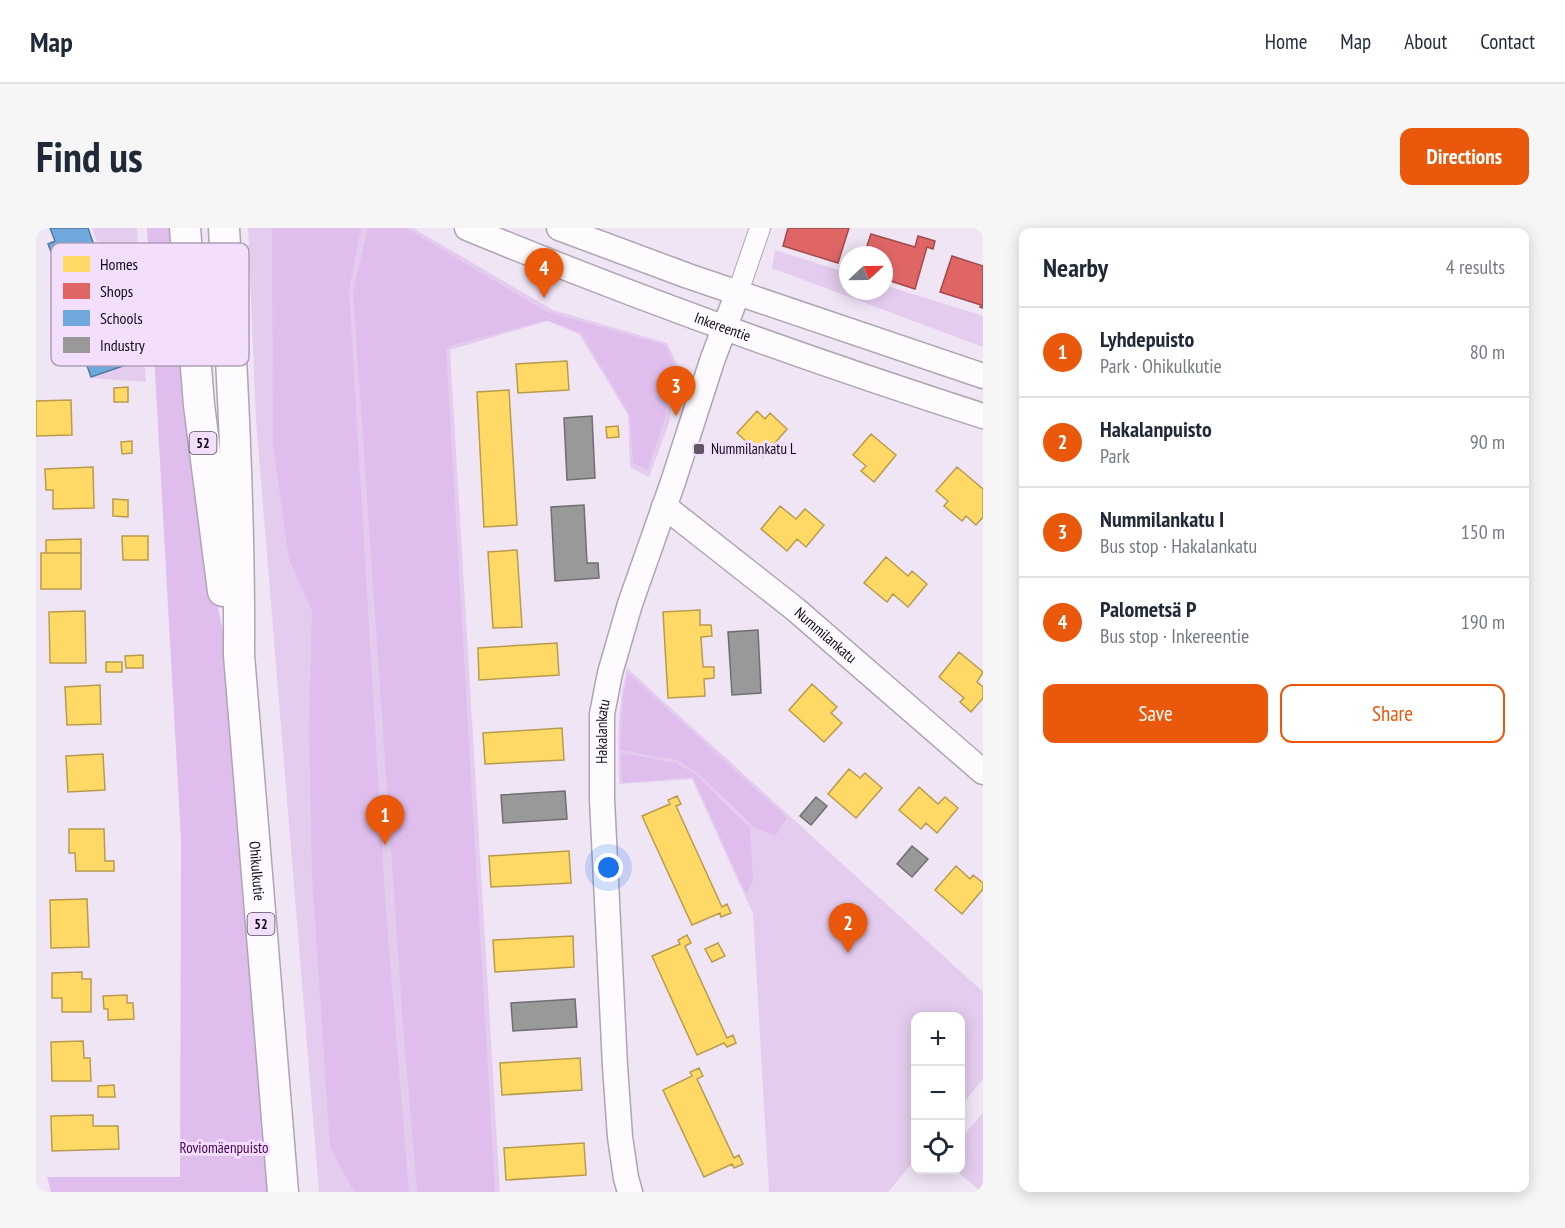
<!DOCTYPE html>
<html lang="en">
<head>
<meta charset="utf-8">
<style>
  :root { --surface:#fff; --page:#f6f6f7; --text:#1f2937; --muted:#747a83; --line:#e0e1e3; --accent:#ea580c }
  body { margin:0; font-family:"PT Sans Narrow",sans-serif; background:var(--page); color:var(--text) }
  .controls { position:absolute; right:18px; bottom:18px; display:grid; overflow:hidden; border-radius:12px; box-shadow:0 3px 15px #0003 }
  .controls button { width:54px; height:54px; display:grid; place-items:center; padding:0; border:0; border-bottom:2px solid var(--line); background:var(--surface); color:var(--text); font:30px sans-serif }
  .compass { position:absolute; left:803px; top:18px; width:54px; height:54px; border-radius:50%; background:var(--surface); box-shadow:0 3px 15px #0003; rotate:68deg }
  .you { position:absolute; left:573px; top:640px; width:21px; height:21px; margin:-15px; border:4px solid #fff; border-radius:50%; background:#1a73e8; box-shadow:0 0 0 9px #1a73e833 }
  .badge { display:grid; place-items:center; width:39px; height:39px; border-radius:50%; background:var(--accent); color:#fff; font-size:20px; font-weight:700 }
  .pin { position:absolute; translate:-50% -50px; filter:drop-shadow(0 2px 3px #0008) }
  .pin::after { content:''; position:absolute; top:32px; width:21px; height:18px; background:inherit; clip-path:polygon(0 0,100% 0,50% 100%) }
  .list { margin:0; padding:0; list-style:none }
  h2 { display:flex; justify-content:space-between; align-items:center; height:78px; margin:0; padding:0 24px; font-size:26px }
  h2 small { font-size:20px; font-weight:400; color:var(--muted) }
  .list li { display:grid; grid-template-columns:39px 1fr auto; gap:18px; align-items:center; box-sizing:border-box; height:90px; padding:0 24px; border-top:2px solid var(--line) }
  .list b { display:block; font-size:22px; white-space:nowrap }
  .list p { margin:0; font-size:20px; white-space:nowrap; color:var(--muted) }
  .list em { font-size:20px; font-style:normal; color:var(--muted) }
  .actions { display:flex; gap:12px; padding:18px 24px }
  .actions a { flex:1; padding:14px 0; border:2px solid var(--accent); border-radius:12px; text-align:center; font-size:21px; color:var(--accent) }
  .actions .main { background:var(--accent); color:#fff }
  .icon { flex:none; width:33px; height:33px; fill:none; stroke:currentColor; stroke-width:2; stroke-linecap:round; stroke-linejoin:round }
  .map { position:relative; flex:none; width:947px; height:964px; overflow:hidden; border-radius:12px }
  header { display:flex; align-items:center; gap:36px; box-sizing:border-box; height:84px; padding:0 30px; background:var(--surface); border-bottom:2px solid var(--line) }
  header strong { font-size:28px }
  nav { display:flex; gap:33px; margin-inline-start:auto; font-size:21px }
  .intro { display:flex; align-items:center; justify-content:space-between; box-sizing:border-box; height:144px; padding:0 36px }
  h1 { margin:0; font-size:42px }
  .button { padding:15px 27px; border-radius:12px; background:var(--accent); color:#fff; font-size:21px; font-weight:700 }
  main { display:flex; gap:36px; padding:0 36px }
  aside { flex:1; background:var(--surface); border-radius:12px; box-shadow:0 3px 15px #0003 }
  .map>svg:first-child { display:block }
  .green { fill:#e4ccee }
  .forest { fill:#dfbeed }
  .homes { fill:#ffd966; stroke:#b89b4d; stroke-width:1.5 }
  .shops { fill:#e06666; stroke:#a24a4d; stroke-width:1.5 }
  .schools { fill:#6fa8dc; stroke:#5379a0; stroke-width:1.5 }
  .industry { fill:#999; stroke:#706e71; stroke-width:1.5 }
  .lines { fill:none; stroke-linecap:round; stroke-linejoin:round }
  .minor-casing { stroke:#aea5b2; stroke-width:22 }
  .tertiary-casing { stroke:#aea5b2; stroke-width:27 }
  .primary-casing { stroke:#aea5b2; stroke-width:33 }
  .minor { stroke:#fdfbfe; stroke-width:20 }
  .tertiary { stroke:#fdfbfe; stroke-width:24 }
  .primary { stroke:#fdfbfe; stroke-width:30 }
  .poi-dot { fill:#5f5763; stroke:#f3defc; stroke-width:2 }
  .labels { text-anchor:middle; stroke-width:6; stroke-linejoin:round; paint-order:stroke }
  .shield { fill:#f3defc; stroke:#554a5a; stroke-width:1.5 }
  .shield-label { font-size:14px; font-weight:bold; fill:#110a14 }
  .street-label { font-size:15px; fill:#110a14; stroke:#f3defc }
  .poi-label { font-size:15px; fill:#110a14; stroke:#f3defc; text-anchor:start }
  .park-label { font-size:15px; fill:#47005c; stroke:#f3defc }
  .key { fill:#f3defc; stroke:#af9eb6; stroke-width:1.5 }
  .key-label { font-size:16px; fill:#110a14 }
</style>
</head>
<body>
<header>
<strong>Map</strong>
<nav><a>Home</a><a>Map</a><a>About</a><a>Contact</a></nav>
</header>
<div class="intro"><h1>Find us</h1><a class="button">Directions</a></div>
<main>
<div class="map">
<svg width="947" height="964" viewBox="0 0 947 964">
  <rect width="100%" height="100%" fill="#f0e5f5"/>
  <path class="green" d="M 56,0 L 101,0 L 110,154 L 56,150 L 96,136 L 68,54 L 74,51 Z
    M 212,0 L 377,0 L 517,82 L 631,115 L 641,136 L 633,195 L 613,249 L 594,239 L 592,187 L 543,106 L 511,93 L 414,122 L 464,964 L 283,964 L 220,192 Z
    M 739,22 L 812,45 L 812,63 L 848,63 L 848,57 L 947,88 L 947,119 L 736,40 Z
    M 591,440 L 947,764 L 947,851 L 925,878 L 924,788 L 879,788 L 879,932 L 852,964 L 733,964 L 717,686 L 656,551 L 583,556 C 582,515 581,481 591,440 Z
    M 947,885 L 947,964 L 945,964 L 920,942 L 924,942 L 925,910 Z"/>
  <path class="forest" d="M 111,0 L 136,0 L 173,335 L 194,439 L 234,964 L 15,964 L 11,949 L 144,949 L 145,612 Z
    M 236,0 L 325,0 L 313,62 L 350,684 L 373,964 L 318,964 L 294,919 L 276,646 L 273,499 L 276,383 L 253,331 L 237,216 Z
    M 332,0 L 370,0 L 511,84 L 629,117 L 637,135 L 629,190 L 612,241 L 597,235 L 594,187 L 545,105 L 511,92 L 410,119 L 459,964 L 381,964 L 367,798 L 317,63 Z
    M 592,445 L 751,590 L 739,608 L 717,598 L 662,545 L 641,532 L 584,522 L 587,469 Z
    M 585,525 L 640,535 L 659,546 L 714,600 L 717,654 L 710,666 L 657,549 L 586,555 Z"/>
  <path class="homes" d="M 531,133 L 533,162 L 482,165 L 480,136 Z
    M 92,159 L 92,174 L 78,174 L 78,160 Z
    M 473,162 L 481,297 L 448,299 L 441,164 Z
    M 35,172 L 36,207 L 0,208 L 0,173 Z
    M 721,183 L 729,191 L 734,185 L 751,201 L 727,229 L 701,205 Z
    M 582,198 L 583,209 L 571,210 L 570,199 Z
    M 835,206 L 860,227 L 838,254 L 825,243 L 830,238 L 817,227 Z
    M 96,213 L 96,225 L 86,226 L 85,214 Z
    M 57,239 L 58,280 L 17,281 L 17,262 L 10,262 L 9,241 Z
    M 921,239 L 947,261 L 947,289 L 940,297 L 930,288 L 926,293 L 908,278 L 912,273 L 900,263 Z
    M 77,271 L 92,272 L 92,289 L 77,288 Z
    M 744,278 L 760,291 L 769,281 L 788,297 L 770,319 L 761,311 L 751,323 L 725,301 Z
    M 86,308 L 112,308 L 112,332 L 87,332 Z
    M 45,311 L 45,325 L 10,325 L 10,312 Z
    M 481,322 L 486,399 L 457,400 L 452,324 Z
    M 5,325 L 45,325 L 45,361 L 5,361 Z
    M 850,329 L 872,348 L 876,343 L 891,356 L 872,379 L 857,366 L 851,374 L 828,355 Z
    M 664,382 L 664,397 L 675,397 L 676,408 L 665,409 L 667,439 L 678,439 L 678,450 L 668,451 L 669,468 L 632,470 L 627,384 Z
    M 49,383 L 50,435 L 14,435 L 13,384 Z
    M 521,415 L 523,447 L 443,452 L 442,420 Z
    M 923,424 L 947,444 L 941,454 L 947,459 L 947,470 L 935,484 L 924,474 L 928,470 L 903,449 Z
    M 107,427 L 107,440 L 90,440 L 89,428 Z
    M 70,434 L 86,434 L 86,444 L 70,444 Z
    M 776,456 L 801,479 L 795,485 L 806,495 L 788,514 L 753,482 Z
    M 64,457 L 65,496 L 31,497 L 29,459 Z
    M 526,500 L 528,532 L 449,536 L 447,505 Z
    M 67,526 L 69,562 L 32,564 L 30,528 Z
    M 813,541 L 824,550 L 829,545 L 846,560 L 820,590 L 792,566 Z
    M 883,559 L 902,576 L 909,569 L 922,580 L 901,605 L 890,595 L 885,601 L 863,582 Z
    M 641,568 L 645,576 L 640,578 L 686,679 L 691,676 L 695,685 L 685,689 L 684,685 L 656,697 L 606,588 L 634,576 L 632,572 Z
    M 33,601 L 68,601 L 69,633 L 78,633 L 78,643 L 40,643 L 39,625 L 33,625 Z
    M 533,623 L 535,655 L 455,659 L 453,628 Z
    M 920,638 L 934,651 L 937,647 L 947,655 L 947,661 L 926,686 L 899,662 Z
    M 51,671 L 53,719 L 15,720 L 14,672 Z
    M 651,707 L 655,715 L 649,718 L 691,810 L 697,807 L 700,815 L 691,819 L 688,815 L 661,827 L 616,728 L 644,716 L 642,712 Z
    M 537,708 L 538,739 L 459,744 L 457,712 Z
    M 682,715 L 689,728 L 676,734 L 669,721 Z
    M 46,744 L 46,751 L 55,751 L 55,784 L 26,784 L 26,770 L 16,770 L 16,745 Z
    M 91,767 L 91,775 L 97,775 L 98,791 L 72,792 L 72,781 L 68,781 L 67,768 Z
    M 47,813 L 48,830 L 54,830 L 55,853 L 16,853 L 15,814 Z
    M 544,830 L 546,862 L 466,867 L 464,835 Z
    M 663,840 L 667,848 L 661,851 L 698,930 L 703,927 L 707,936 L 698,940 L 696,936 L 668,949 L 627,862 L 656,848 L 654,844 Z
    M 78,857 L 79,869 L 62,869 L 62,858 Z
    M 57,887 L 57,898 L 82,898 L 83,921 L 16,923 L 15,888 Z
    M 548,915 L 550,947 L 470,952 L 468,920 Z"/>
  <path class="shops" d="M 752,0 L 813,0 L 802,35 L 747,18 Z
    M 835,6 L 879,19 L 882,8 L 899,13 L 897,21 L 891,19 L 879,61 L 848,51 L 848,27 L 828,27 Z
    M 916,28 L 947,38 L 947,80 L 944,79 L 945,77 L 904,64 Z"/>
  <path class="schools" d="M 14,0 L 52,0 L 70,51 L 64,53 L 93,136 L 55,149 L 44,118 L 37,120 L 27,93 L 36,90 L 25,60 L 33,57 L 24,32 L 19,34 L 12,16 L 19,13 Z"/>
  <path class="industry" d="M 556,188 L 559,250 L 531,252 L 528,190 Z
    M 548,277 L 551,335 L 562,335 L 563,350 L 519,353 L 515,279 Z
    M 722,402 L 725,465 L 696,467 L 692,404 Z
    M 529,563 L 531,591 L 467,595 L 465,567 Z
    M 780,569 L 791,578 L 775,597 L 764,588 Z
    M 876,618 L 892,631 L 876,649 L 861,636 Z
    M 539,771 L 541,799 L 477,803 L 475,775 Z"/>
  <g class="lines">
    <defs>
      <path id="minor" d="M 702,64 L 724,0"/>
      <g id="tertiary">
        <path id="s1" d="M 431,0 C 600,70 773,132 947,188"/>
        <path d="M 523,0 L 652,48 L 947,148"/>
        <path id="s2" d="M 628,278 L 759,381 L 947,544"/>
        <path id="s3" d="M 594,964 L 590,950 L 584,909 L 579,838 L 566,571 L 566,486 L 574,445 L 594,376 L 637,254 L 676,133 L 702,64"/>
      </g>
      <g id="primary">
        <path d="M 149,0 L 163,177 L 187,363"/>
        <path id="s4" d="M 188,0 C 196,142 204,285 203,427 L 247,964"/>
      </g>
    </defs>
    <use href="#minor" class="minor-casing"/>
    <use href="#tertiary" class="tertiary-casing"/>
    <use href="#primary" class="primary-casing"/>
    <use href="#minor" class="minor"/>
    <use href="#tertiary" class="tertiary"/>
    <use href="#primary" class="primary"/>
  </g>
  <rect class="poi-dot" x="657" y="215" width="12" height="12" rx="3"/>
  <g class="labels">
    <g class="shield">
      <rect x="153.5" y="204" width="27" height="22" rx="4.5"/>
      <rect x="211.5" y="685" width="27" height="22" rx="4.5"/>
    </g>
    <g class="shield-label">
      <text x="167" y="220">52</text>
      <text x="225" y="701">52</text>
    </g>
    <g class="street-label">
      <text dy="5" stroke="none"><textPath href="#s1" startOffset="274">Inkereentie</textPath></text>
      <text dy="5" stroke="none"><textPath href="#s2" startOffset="207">Nummilankatu</textPath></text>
      <text dy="5" stroke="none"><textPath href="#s3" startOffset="462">Hakalankatu</textPath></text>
      <text dy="5" stroke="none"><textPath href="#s4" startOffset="644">Ohikulkutie</textPath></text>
    </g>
    <g class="poi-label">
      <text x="675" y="226">Nummilankatu L</text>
    </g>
    <g class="park-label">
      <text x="188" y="925">Roviomäenpuisto</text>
    </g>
  </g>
  <rect x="15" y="15" width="198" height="123" rx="9" class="key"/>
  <rect x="27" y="28" width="27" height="16" fill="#ffd966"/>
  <rect x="27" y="55" width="27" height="16" fill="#e06666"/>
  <rect x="27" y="82" width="27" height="16" fill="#6fa8dc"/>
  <rect x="27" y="109" width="27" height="16" fill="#999"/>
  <g class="key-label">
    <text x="64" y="42">Homes</text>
    <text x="64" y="69">Shops</text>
    <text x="64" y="96">Schools</text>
    <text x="64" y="123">Industry</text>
  </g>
</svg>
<div class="controls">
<button>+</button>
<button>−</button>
<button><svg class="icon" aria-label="locate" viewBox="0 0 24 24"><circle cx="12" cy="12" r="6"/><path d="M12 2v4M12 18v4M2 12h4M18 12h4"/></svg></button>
</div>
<svg class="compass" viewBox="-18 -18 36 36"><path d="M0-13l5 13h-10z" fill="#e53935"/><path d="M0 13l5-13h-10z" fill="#747a83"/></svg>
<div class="you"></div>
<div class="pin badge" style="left:349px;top:617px">1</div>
<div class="pin badge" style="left:812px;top:725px">2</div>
<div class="pin badge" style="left:640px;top:188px">3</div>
<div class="pin badge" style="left:508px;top:70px">4</div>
</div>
<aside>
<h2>Nearby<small>4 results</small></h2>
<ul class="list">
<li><span class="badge">1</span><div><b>Lyhdepuisto</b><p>Park · Ohikulkutie</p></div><em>80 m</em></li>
<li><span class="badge">2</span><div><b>Hakalanpuisto</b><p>Park</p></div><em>90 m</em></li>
<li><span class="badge">3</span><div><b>Nummilankatu I</b><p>Bus stop · Hakalankatu</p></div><em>150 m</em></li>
<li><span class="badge">4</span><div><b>Palometsä P</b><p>Bus stop · Inkereentie</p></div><em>190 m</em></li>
</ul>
<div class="actions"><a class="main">Save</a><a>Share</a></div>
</aside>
</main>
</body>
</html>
